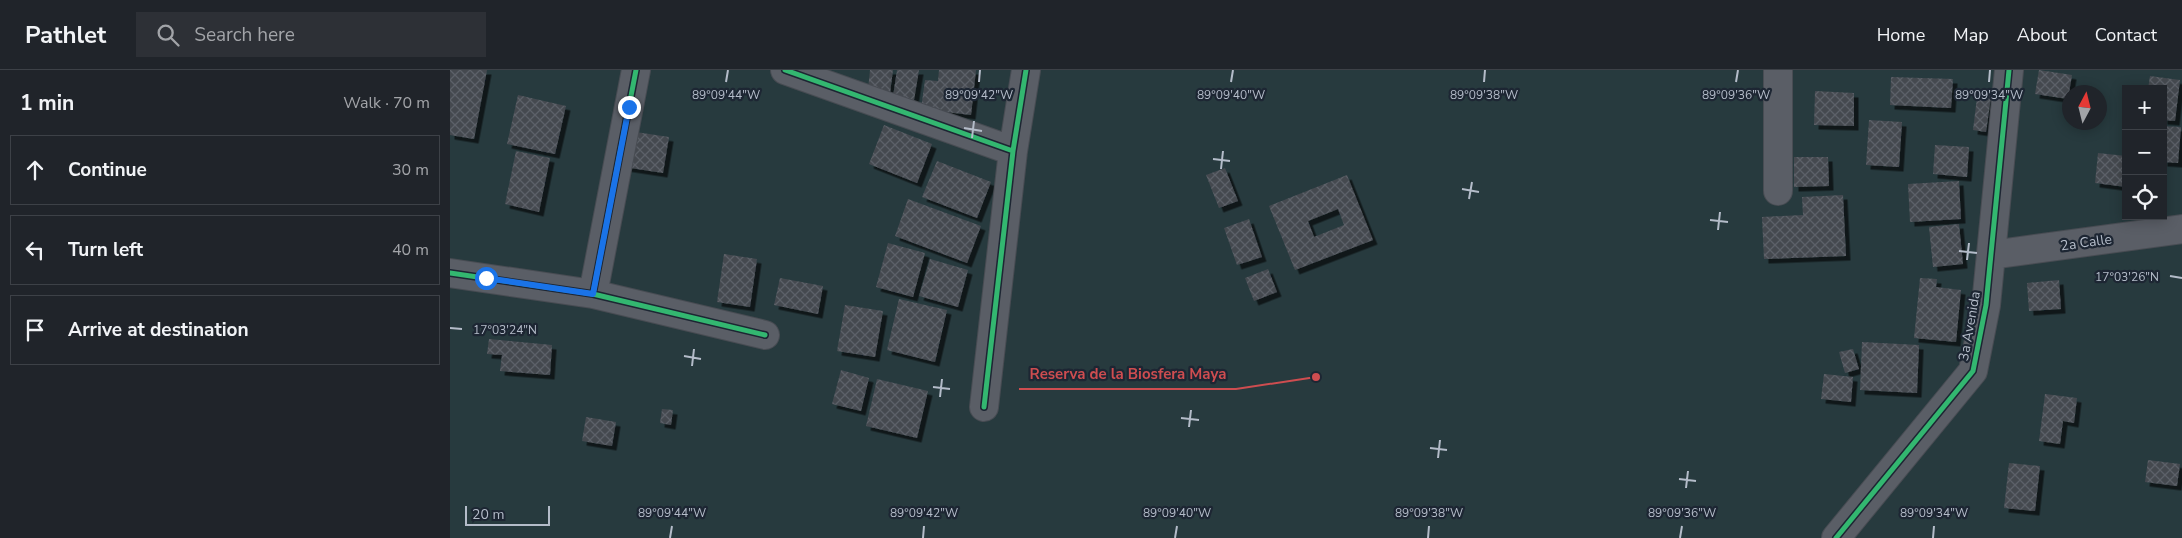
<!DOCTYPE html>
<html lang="en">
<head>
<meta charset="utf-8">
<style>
  :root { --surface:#20242a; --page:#2d3036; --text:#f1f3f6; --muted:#a2a4a8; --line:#3d4147 }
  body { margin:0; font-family:"Nunito Sans",sans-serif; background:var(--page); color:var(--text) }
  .controls { position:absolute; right:15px; top:15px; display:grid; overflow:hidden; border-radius:0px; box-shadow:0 2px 12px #0003 }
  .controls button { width:45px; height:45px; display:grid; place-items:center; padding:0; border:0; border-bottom:1px solid var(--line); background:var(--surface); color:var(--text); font:25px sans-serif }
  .compass { position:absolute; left:1612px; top:15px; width:45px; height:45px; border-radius:50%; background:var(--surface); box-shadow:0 2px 12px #0003; rotate:7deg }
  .scale { position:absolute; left:15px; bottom:12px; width:85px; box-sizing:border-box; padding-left:5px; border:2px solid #b4bcc9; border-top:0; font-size:14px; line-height:18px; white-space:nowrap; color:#b4bcc9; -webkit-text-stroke:4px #1d2633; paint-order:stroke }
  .stop { position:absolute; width:15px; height:15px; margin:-11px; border:4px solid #1a73e8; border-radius:50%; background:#fff }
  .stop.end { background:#1a73e8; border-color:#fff; box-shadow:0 1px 5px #0008 }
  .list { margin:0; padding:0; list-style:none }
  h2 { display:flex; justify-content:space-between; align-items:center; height:65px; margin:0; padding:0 20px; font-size:21px }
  h2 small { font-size:16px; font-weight:400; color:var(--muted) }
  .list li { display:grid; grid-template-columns:32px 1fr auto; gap:15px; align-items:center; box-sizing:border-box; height:70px; margin:0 10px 10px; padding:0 10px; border:1px solid var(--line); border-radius:0px }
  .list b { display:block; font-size:19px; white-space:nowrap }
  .list em { font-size:16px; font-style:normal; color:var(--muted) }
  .icon { flex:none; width:28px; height:28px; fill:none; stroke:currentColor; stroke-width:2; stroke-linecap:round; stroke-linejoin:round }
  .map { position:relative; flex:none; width:1732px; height:468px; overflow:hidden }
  header { display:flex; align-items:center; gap:30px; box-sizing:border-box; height:70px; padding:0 25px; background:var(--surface); border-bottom:1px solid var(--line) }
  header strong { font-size:24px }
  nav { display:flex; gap:28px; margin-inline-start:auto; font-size:18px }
  .search { width:350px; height:45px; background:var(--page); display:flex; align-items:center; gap:12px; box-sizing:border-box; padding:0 18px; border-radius:0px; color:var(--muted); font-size:19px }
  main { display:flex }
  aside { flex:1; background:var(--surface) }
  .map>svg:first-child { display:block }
  .green { fill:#273a3e; fill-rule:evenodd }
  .building { fill:url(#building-cross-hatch); fill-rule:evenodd; filter:url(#shadow) }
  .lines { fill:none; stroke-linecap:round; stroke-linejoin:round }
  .minor-casing { stroke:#484c53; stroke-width:30 }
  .minor { stroke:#5a5e66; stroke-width:28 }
  .cycleway-casing { stroke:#1d2633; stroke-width:8 }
  .cycleway { stroke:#33b770; stroke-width:5 }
  .route { stroke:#1a73e8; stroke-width:6 }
  .ticks { fill:none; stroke:#b4bcc9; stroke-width:2 }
  .labels { text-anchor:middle; stroke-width:4.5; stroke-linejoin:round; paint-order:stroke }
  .street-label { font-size:14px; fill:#b4bcc9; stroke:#1d2633 }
  .ticks-label { font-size:12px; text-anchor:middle; fill:#b4bcc9; stroke:#1d2633; stroke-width:4.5; stroke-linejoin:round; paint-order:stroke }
  .leader { fill:none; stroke:#ce4d50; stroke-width:2 }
  .callout-dot { fill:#ce4d50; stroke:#1d2633; stroke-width:2 }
  .callout-label { font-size:15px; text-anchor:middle; font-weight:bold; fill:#ce4d50; stroke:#1d2633; stroke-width:4.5; stroke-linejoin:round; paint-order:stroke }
</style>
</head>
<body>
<header>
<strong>Pathlet</strong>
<div class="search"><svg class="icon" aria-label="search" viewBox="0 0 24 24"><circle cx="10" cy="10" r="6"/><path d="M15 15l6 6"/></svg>Search here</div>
<nav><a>Home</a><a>Map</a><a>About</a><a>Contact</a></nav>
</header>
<main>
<aside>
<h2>1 min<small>Walk · 70 m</small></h2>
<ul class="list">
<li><svg class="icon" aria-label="ahead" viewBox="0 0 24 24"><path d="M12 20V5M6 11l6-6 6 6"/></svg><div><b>Continue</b></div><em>30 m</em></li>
<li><svg class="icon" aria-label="left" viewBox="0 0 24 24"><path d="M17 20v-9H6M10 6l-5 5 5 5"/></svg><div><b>Turn left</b></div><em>40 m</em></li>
<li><svg class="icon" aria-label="arrive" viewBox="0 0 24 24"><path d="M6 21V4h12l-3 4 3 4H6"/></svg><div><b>Arrive at destination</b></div></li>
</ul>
</aside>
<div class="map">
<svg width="1732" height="468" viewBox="0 0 1732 468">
  <defs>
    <pattern id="building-cross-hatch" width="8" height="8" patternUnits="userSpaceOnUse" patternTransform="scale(1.25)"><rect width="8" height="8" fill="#444950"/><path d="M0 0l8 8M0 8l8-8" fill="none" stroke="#5d6168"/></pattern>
    <filter id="shadow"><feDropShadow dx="4.5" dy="4.5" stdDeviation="0" flood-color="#0009"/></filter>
  </defs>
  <rect width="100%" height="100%" fill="#2a3038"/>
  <path class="green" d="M 0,0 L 1732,0 L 1732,468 L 0,468 ZM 1676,19 L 1713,19 L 1713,146 L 1676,146 ZM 1620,22 L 1650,22 L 1650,52 L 1620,52 Z"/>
  <path class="building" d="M 0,0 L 37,0 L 24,69 L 0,65 Z
    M 420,0 L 443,0 L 440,23 L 418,20 Z
    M 447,0 L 469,0 L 463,36 L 442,33 Z
    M 489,0 L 526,0 L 521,45 L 471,39 L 475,10 L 488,11 Z
    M 1589,0 L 1622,5 L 1618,29 L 1585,24 Z
    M 1700,6 L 1730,10 L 1725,51 L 1713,50 L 1713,19 L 1698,19 Z
    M 1441,7 L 1503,9 L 1501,38 L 1440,35 Z
    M 1528,19 L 1542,20 L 1536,62 L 1523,60 Z
    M 1365,21 L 1404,23 L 1404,56 L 1364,55 Z
    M 68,25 L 116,36 L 105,84 L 57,74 Z
    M 1419,50 L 1452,52 L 1449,97 L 1416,95 Z
    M 434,55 L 482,74 L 467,113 L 419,94 Z
    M 1713,56 L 1731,57 L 1728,93 L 1713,92 Z
    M 179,61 L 219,67 L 213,103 L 174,97 Z
    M 1485,75 L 1519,77 L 1517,107 L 1483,104 Z
    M 66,81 L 100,88 L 89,142 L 55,134 Z
    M 1648,83 L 1676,86 L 1676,117 L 1645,113 Z
    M 1344,87 L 1378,87 L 1379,116 L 1344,117 Z
    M 487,91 L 541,112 L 527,148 L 472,127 Z
    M 775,98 L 788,131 L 769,138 L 756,105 Z
    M 897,105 L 923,170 L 845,200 L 819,136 ZM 888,139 L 894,155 L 864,167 L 858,151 Z
    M 1509,111 L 1511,149 L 1460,152 L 1458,114 Z
    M 1393,125 L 1396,186 L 1314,189 L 1312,147 L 1353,145 L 1352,127 Z
    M 458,129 L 531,156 L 517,193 L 445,166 Z
    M 799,149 L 812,187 L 787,195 L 774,158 Z
    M 1509,154 L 1513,194 L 1483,197 L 1479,157 Z
    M 438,173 L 475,183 L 463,227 L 426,217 Z
    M 274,184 L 307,189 L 300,237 L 267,232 Z
    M 480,189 L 518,200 L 508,237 L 469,226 Z
    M 818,199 L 827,222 L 804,231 L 795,208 Z
    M 330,208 L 373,216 L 368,244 L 324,235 Z
    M 1470,208 L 1487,209 L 1486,217 L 1511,220 L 1506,272 L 1464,268 Z
    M 1609,210 L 1611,239 L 1579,241 L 1577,213 Z
    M 449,229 L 497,240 L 485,292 L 437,280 Z
    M 395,235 L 433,241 L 425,287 L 387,281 Z
    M 39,269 L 102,275 L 100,305 L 50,301 L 52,285 L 37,284 Z
    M 1412,272 L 1469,275 L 1467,323 L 1410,320 Z
    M 1403,279 L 1409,299 L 1395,303 L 1389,282 Z
    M 391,300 L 419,308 L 411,341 L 382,334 Z
    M 1374,304 L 1403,307 L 1401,332 L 1371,329 Z
    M 427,309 L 478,321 L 467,368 L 416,356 Z
    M 1595,324 L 1627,328 L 1624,353 L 1613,351 L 1610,374 L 1589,371 Z
    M 212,339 L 223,340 L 221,355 L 210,353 Z
    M 136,347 L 166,352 L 162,376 L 132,371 Z
    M 1698,390 L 1730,394 L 1727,416 L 1695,412 Z
    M 1559,393 L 1590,396 L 1585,441 L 1554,438 Z"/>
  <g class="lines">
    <defs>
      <path id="minor" d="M 335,0 L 563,81
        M 1328,121 L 1328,0
        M 1541,185 L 1732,159
        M 0,203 L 143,224 L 315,265
        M 143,224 L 186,0
        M 534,337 L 563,81 L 576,0
        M 1386,468 L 1523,301 L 1536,235 L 1559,0"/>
    </defs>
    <use href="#minor" class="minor-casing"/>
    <use href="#minor" class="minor"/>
    <defs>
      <path id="cycleway" d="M 335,0 L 563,81
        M 0,203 L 143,224 L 315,265
        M 143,224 L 186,0
        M 534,337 L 563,81 L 576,0
        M 1386,468 L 1523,301 L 1536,235 L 1559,0"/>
    </defs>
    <use href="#cycleway" class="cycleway-casing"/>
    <use href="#cycleway" class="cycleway"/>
  </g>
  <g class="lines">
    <path class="route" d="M 36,208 L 143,224 L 179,37"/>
  </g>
  <path class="ticks" d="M 276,12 L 278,0M 529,12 L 530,0M 781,12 L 783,0M 1034,12 L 1035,0M 1286,12 L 1288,0M 1539,12 L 1540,0M 514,58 L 532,61M 522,68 L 524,51M 763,89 L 780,91M 771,99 L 773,81M 1012,119 L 1029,122M 1019,129 L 1022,112M 1260,150 L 1278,152M 1268,160 L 1270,142M 1509,181 L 1527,183M 1517,190 L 1519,173M 1720,206 L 1732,208M 0,258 L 12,259M 234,286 L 251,289M 242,296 L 244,279M 483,317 L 500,319M 490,327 L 492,309M 731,348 L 749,350M 739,357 L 741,340M 980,378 L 997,380M 988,388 L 990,370M 1229,409 L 1246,411M 1236,418 L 1238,401M 220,468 L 222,456M 473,468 L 474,456M 725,468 L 727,456M 978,468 L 979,456M 1230,468 L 1232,456M 1483,468 L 1484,456"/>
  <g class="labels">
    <g class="street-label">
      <text transform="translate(1636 172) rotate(-8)" y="5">2a Calle</text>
      <text transform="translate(1519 256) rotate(-80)" y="5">3a Avenida</text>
    </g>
  </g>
  <g class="ticks-label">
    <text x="1539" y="29">89°09'34"W</text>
    <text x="276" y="29">89°09'44"W</text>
    <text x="529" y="29">89°09'42"W</text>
    <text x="781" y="29">89°09'40"W</text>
    <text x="1034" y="29">89°09'38"W</text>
    <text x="1286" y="29">89°09'36"W</text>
    <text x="1677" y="211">17°03'26"N</text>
    <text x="55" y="264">17°03'24"N</text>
    <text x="222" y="447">89°09'44"W</text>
    <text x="474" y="447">89°09'42"W</text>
    <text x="727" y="447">89°09'40"W</text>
    <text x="979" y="447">89°09'38"W</text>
    <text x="1232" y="447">89°09'36"W</text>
    <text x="1484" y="447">89°09'34"W</text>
  </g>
  <path class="leader" d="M866 307L786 319H569"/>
  <circle class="callout-dot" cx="866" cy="307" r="5"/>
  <g class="callout-label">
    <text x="678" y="309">Reserva de la Biosfera Maya</text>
  </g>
</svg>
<div class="controls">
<button>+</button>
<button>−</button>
<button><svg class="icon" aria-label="locate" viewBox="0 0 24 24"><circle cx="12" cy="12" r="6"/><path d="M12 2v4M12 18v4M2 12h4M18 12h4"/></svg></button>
</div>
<svg class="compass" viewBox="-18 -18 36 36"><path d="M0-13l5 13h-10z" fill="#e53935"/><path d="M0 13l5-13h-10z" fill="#a2a4a8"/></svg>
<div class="scale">20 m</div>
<div class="stop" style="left:36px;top:208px"></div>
<div class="stop end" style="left:179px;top:37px"></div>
</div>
</main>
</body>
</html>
